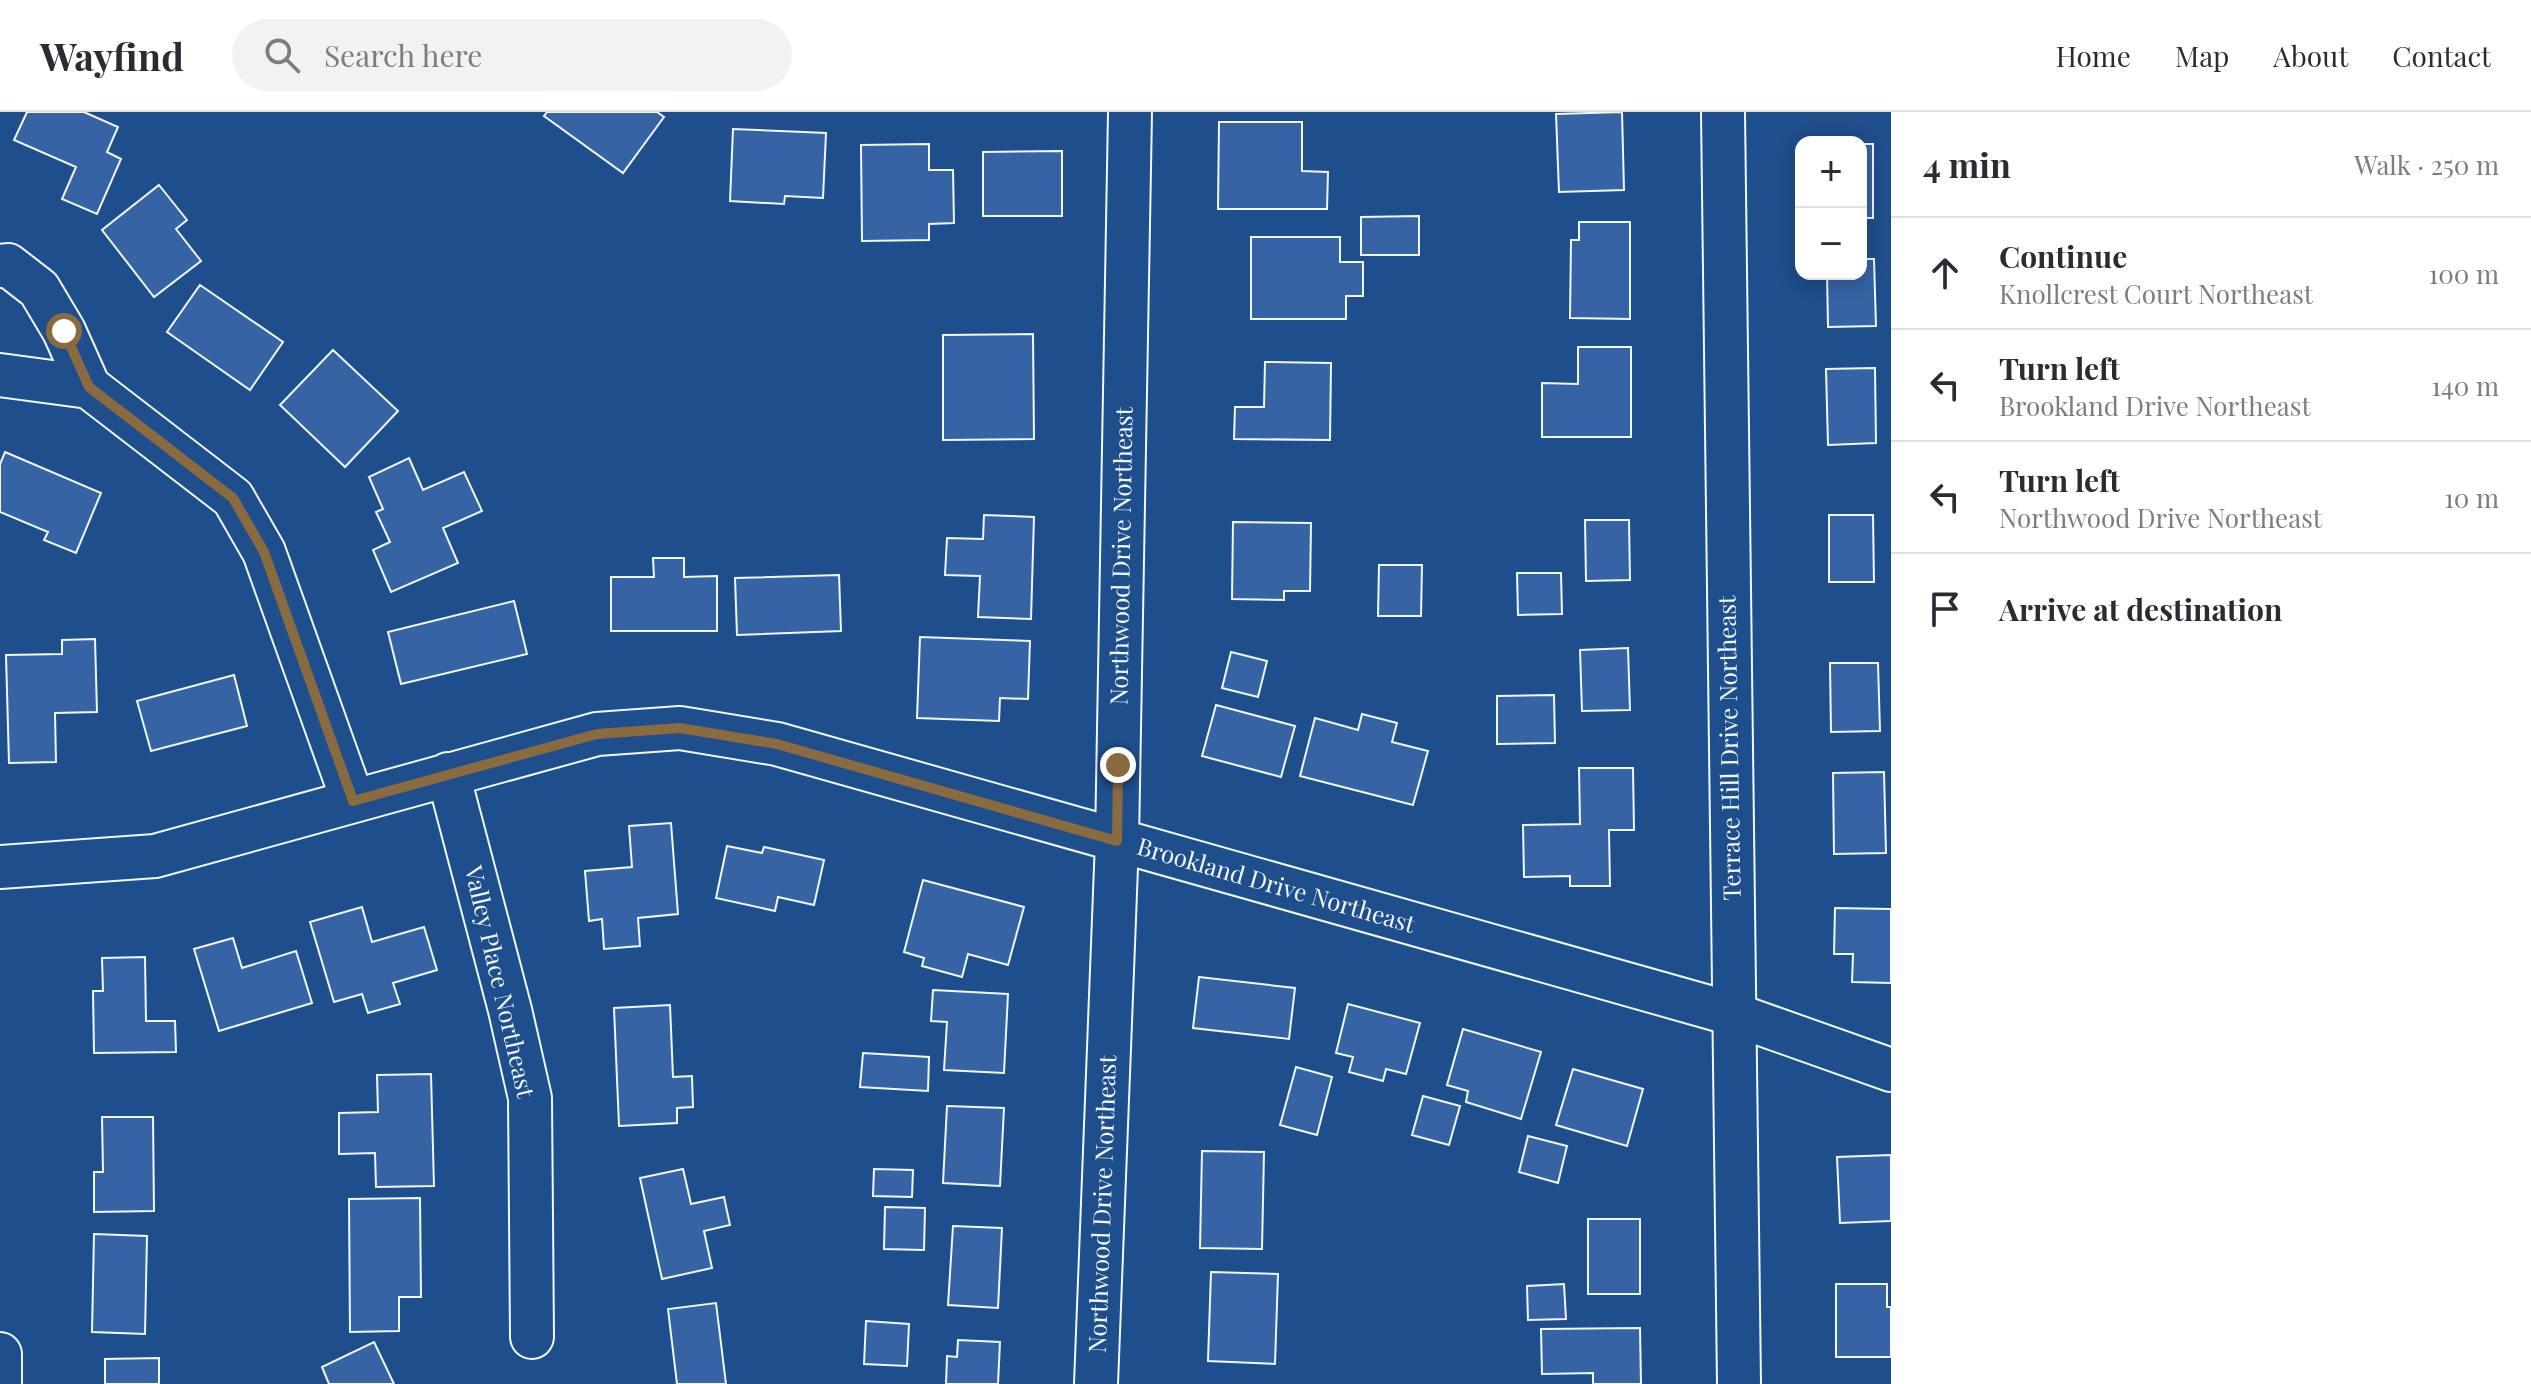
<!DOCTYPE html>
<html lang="en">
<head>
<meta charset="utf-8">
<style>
  :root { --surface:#fff; --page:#f2f2f3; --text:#2b2b33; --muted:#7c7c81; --line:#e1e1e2 }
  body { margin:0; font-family:"Playfair Display",serif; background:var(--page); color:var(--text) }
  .controls { position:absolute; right:24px; top:24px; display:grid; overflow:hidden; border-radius:16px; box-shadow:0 4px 20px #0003 }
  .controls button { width:72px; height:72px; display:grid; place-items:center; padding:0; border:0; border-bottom:2px solid var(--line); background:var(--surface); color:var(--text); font:40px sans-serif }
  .stop { position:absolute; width:24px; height:24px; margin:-18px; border:6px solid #8a6a3f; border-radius:50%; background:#fff }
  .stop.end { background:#8a6a3f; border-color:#fff; box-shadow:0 2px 8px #0008 }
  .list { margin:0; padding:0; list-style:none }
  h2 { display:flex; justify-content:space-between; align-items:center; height:104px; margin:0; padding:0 32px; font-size:34px }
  h2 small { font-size:26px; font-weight:400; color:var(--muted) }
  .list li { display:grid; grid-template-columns:52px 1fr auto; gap:24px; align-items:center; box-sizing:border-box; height:112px; padding:0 32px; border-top:2px solid var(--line) }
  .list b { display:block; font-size:30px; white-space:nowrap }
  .list p { margin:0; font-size:26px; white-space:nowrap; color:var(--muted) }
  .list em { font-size:26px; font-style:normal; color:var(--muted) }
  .icon { flex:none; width:44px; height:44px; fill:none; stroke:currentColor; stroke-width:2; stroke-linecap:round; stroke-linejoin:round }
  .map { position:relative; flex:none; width:1891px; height:1272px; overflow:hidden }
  header { display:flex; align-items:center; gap:48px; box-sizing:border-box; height:112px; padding:0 40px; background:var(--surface); border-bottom:2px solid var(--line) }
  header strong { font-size:38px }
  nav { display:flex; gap:44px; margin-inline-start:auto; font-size:28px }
  .search { width:560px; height:72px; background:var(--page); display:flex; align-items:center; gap:20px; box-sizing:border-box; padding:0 28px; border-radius:44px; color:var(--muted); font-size:30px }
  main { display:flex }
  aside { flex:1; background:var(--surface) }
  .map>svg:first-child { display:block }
  .building { fill:#3563a3; stroke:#f2f6ff; stroke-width:2 }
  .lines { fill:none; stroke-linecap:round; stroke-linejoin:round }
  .minor-casing { stroke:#f2f6ff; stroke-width:46 }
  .minor { stroke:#1f4e8c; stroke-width:42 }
  .route { stroke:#8a6a3f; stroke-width:10 }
  .labels { text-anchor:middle; stroke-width:6; stroke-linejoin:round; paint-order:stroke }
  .street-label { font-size:24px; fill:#f2f6ff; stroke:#1f4e8c }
</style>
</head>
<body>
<header>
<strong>Wayfind</strong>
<div class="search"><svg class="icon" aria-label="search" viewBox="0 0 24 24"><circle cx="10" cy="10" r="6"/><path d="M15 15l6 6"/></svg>Search here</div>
<nav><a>Home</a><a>Map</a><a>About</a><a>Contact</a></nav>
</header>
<main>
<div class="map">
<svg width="1891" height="1272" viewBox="0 0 1891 1272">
  <rect width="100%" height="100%" fill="#1f4e8c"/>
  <path class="building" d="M 27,0 L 84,0 L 118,15 L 107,40 L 121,47 L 97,102 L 62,87 L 76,55 L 14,28 Z
    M 547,0 L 657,0 L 664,5 L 623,61 L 544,4 Z
    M 1622,0 L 1624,78 L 1559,80 L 1556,2 Z
    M 1219,10 L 1302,10 L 1302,59 L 1328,60 L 1327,97 L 1218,97 Z
    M 733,17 L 826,21 L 823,86 L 785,84 L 784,92 L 730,89 Z
    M 929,32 L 929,58 L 953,58 L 954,111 L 929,112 L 929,128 L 862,129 L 861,33 Z
    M 1861,32 L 1873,32 L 1873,106 L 1861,106 Z
    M 1062,39 L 1062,104 L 983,104 L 983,40 Z
    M 159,73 L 187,108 L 176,117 L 201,149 L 154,185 L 102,118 Z
    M 1419,104 L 1419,143 L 1361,143 L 1361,105 Z
    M 1579,110 L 1630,110 L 1630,207 L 1570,206 L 1571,128 L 1579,128 Z
    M 1251,125 L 1340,125 L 1340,150 L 1363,150 L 1363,184 L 1346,184 L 1346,207 L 1251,207 Z
    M 1861,147 L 1874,147 L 1876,214 L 1828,215 L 1827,162 L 1861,162 Z
    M 200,173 L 283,230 L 250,278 L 167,220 Z
    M 1033,222 L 1034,327 L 943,328 L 943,223 Z
    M 1578,235 L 1631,235 L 1631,325 L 1542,325 L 1542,271 L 1578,272 Z
    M 333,238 L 398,299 L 345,355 L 280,293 Z
    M 1265,250 L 1331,251 L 1330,328 L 1234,327 L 1235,295 L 1264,295 Z
    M 1875,256 L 1876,331 L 1828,333 L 1826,257 Z
    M 5,340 L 101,381 L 76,441 L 44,428 L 48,420 L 0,400 L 0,352 Z
    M 409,346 L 423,378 L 464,360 L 482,399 L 443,416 L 458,451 L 391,480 L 373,438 L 390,430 L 376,400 L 383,397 L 369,365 Z
    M 984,403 L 1034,405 L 1031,507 L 978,505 L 980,464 L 945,463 L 947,426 L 983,427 Z
    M 1829,403 L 1873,403 L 1874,470 L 1829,470 Z
    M 1585,408 L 1629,408 L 1630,468 L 1586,469 Z
    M 1233,410 L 1311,411 L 1310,479 L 1284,479 L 1284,488 L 1232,487 Z
    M 653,446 L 684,446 L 684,465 L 717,464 L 717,519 L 611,519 L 611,465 L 654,465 Z
    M 1379,453 L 1422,453 L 1421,504 L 1378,504 Z
    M 1517,461 L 1561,461 L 1562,502 L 1518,503 Z
    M 839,463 L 841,519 L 737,523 L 735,466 Z
    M 514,489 L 527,542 L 401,572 L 388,520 Z
    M 920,525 L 1030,529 L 1028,587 L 1000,586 L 999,609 L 917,606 Z
    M 95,527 L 97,600 L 55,601 L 56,650 L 9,651 L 6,543 L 62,542 L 62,528 Z
    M 1628,536 L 1630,598 L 1582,599 L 1580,538 Z
    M 1231,540 L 1267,549 L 1258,585 L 1222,576 Z
    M 1830,551 L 1878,551 L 1880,619 L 1831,620 Z
    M 234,563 L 247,614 L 151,639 L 137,589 Z
    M 1554,583 L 1555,631 L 1497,632 L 1497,584 Z
    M 1216,593 L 1295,614 L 1281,665 L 1202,644 Z
    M 1362,602 L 1397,611 L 1392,630 L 1428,639 L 1413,693 L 1300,664 L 1315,606 L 1358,618 Z
    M 1579,656 L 1633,656 L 1634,718 L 1609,718 L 1610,774 L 1570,774 L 1570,764 L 1524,765 L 1523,713 L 1580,712 Z
    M 1884,660 L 1886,741 L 1834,742 L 1833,661 Z
    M 671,711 L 678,802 L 638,806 L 640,834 L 604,837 L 602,807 L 589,809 L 585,759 L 632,755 L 629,714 Z
    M 727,734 L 762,741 L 764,735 L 824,748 L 814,793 L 778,785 L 775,799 L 716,786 Z
    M 923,768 L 1024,795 L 1008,853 L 968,842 L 962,865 L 922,854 L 924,846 L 904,840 Z
    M 362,795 L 372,830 L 424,815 L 437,858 L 393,871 L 400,892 L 368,901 L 362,882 L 334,890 L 310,810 Z
    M 1835,796 L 1891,797 L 1891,871 L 1852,870 L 1853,842 L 1834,842 Z
    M 233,826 L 242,856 L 296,839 L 312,891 L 219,919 L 194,837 Z
    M 145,845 L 146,909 L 175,909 L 176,940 L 94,941 L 93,879 L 103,879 L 102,846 Z
    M 1199,865 L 1295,876 L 1289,927 L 1193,916 Z
    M 933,878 L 1008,882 L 1004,961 L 944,958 L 947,910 L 931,909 Z
    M 1348,892 L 1420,911 L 1406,962 L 1386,957 L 1383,969 L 1349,960 L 1353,945 L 1336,941 Z
    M 670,893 L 673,965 L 692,964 L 693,995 L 677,996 L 677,1011 L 619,1014 L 614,896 Z
    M 1463,917 L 1541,940 L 1521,1007 L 1466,990 L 1468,979 L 1447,973 Z
    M 863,941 L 929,945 L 928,979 L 860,975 Z
    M 1296,955 L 1332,965 L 1317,1023 L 1280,1013 Z
    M 1573,957 L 1643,977 L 1627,1034 L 1556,1013 Z
    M 431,962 L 434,1074 L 376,1075 L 375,1041 L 339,1042 L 339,1001 L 378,1000 L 377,963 Z
    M 1423,984 L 1460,994 L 1449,1033 L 1412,1023 Z
    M 947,994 L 1004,996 L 1000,1074 L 943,1071 Z
    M 102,1005 L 153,1005 L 154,1099 L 94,1100 L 94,1060 L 103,1060 Z
    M 1528,1024 L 1567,1034 L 1558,1071 L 1519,1060 Z
    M 1202,1039 L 1264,1040 L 1262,1137 L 1200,1136 Z
    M 1891,1043 L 1891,1109 L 1840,1111 L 1837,1045 Z
    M 683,1057 L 691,1092 L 724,1085 L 730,1113 L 704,1119 L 712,1156 L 662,1167 L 640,1066 Z
    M 874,1057 L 913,1058 L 912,1085 L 873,1084 Z
    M 420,1086 L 421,1185 L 399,1185 L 399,1219 L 350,1220 L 349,1087 Z
    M 885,1095 L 925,1096 L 924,1138 L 884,1137 Z
    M 1588,1107 L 1640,1107 L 1640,1182 L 1588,1182 Z
    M 953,1114 L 1002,1116 L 998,1196 L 948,1193 Z
    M 94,1122 L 147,1124 L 145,1222 L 92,1220 Z
    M 1211,1160 L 1278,1162 L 1275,1252 L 1208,1249 Z
    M 1564,1172 L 1566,1207 L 1528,1208 L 1527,1174 Z
    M 1836,1172 L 1887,1172 L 1887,1195 L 1891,1195 L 1891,1245 L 1836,1245 Z
    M 716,1191 L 726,1272 L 677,1272 L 668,1197 Z
    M 866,1209 L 909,1212 L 907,1254 L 864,1252 Z
    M 1640,1216 L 1641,1272 L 1593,1272 L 1593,1261 L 1542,1262 L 1541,1217 Z
    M 958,1228 L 1000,1230 L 998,1272 L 946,1272 L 947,1244 L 957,1245 Z
    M 374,1230 L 394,1272 L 329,1272 L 322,1255 Z
    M 159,1246 L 159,1272 L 105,1272 L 105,1247 Z"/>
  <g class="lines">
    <defs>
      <path id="minor" d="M 1723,0 L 1739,1272
        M 0,154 L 8,153 L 39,177 L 64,219 L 89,275 L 233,386 L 264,440 L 353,689
        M 0,263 L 89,275
        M 448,662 L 510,898 L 530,986 L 532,1225
        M 0,755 L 155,744 L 597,622 L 680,616 L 777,632 L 1733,902 L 1891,958
        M 0,1242 L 0,1272
        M 1096,1272 L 1117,729 L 1130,0"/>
    </defs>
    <use href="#minor" class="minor-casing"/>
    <use href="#minor" class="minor"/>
  </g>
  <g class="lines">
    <path class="route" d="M 64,219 L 89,275 L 233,386 L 264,440 L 353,689 L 597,622 L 680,616 L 777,632 L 1117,729 L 1118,653"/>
  </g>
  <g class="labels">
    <g class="street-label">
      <text transform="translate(1122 444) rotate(-89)" y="8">Northwood Drive Northeast</text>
      <text transform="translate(1730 636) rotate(-91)" y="8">Terrace Hill Drive Northeast</text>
      <text transform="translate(1276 774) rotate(16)" y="8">Brookland Drive Northeast</text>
      <text transform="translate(499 870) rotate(77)" y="8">Valley Place Northeast</text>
      <text transform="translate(1103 1092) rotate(-88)" y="8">Northwood Drive Northeast</text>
    </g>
  </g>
</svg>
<div class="controls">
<button>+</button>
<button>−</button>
</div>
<div class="stop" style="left:64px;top:219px"></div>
<div class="stop end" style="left:1118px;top:653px"></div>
</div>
<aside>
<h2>4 min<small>Walk · 250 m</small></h2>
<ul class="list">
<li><svg class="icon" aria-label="ahead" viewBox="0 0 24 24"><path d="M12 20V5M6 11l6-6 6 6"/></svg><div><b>Continue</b><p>Knollcrest Court Northeast</p></div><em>100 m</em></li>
<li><svg class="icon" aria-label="left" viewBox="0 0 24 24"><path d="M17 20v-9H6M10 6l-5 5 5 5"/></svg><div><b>Turn left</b><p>Brookland Drive Northeast</p></div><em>140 m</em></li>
<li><svg class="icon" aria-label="left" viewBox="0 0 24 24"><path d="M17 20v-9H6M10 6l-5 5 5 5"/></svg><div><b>Turn left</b><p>Northwood Drive Northeast</p></div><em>10 m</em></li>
<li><svg class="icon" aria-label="arrive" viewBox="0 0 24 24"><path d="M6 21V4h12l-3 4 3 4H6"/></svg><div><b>Arrive at destination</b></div></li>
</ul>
</aside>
</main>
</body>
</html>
